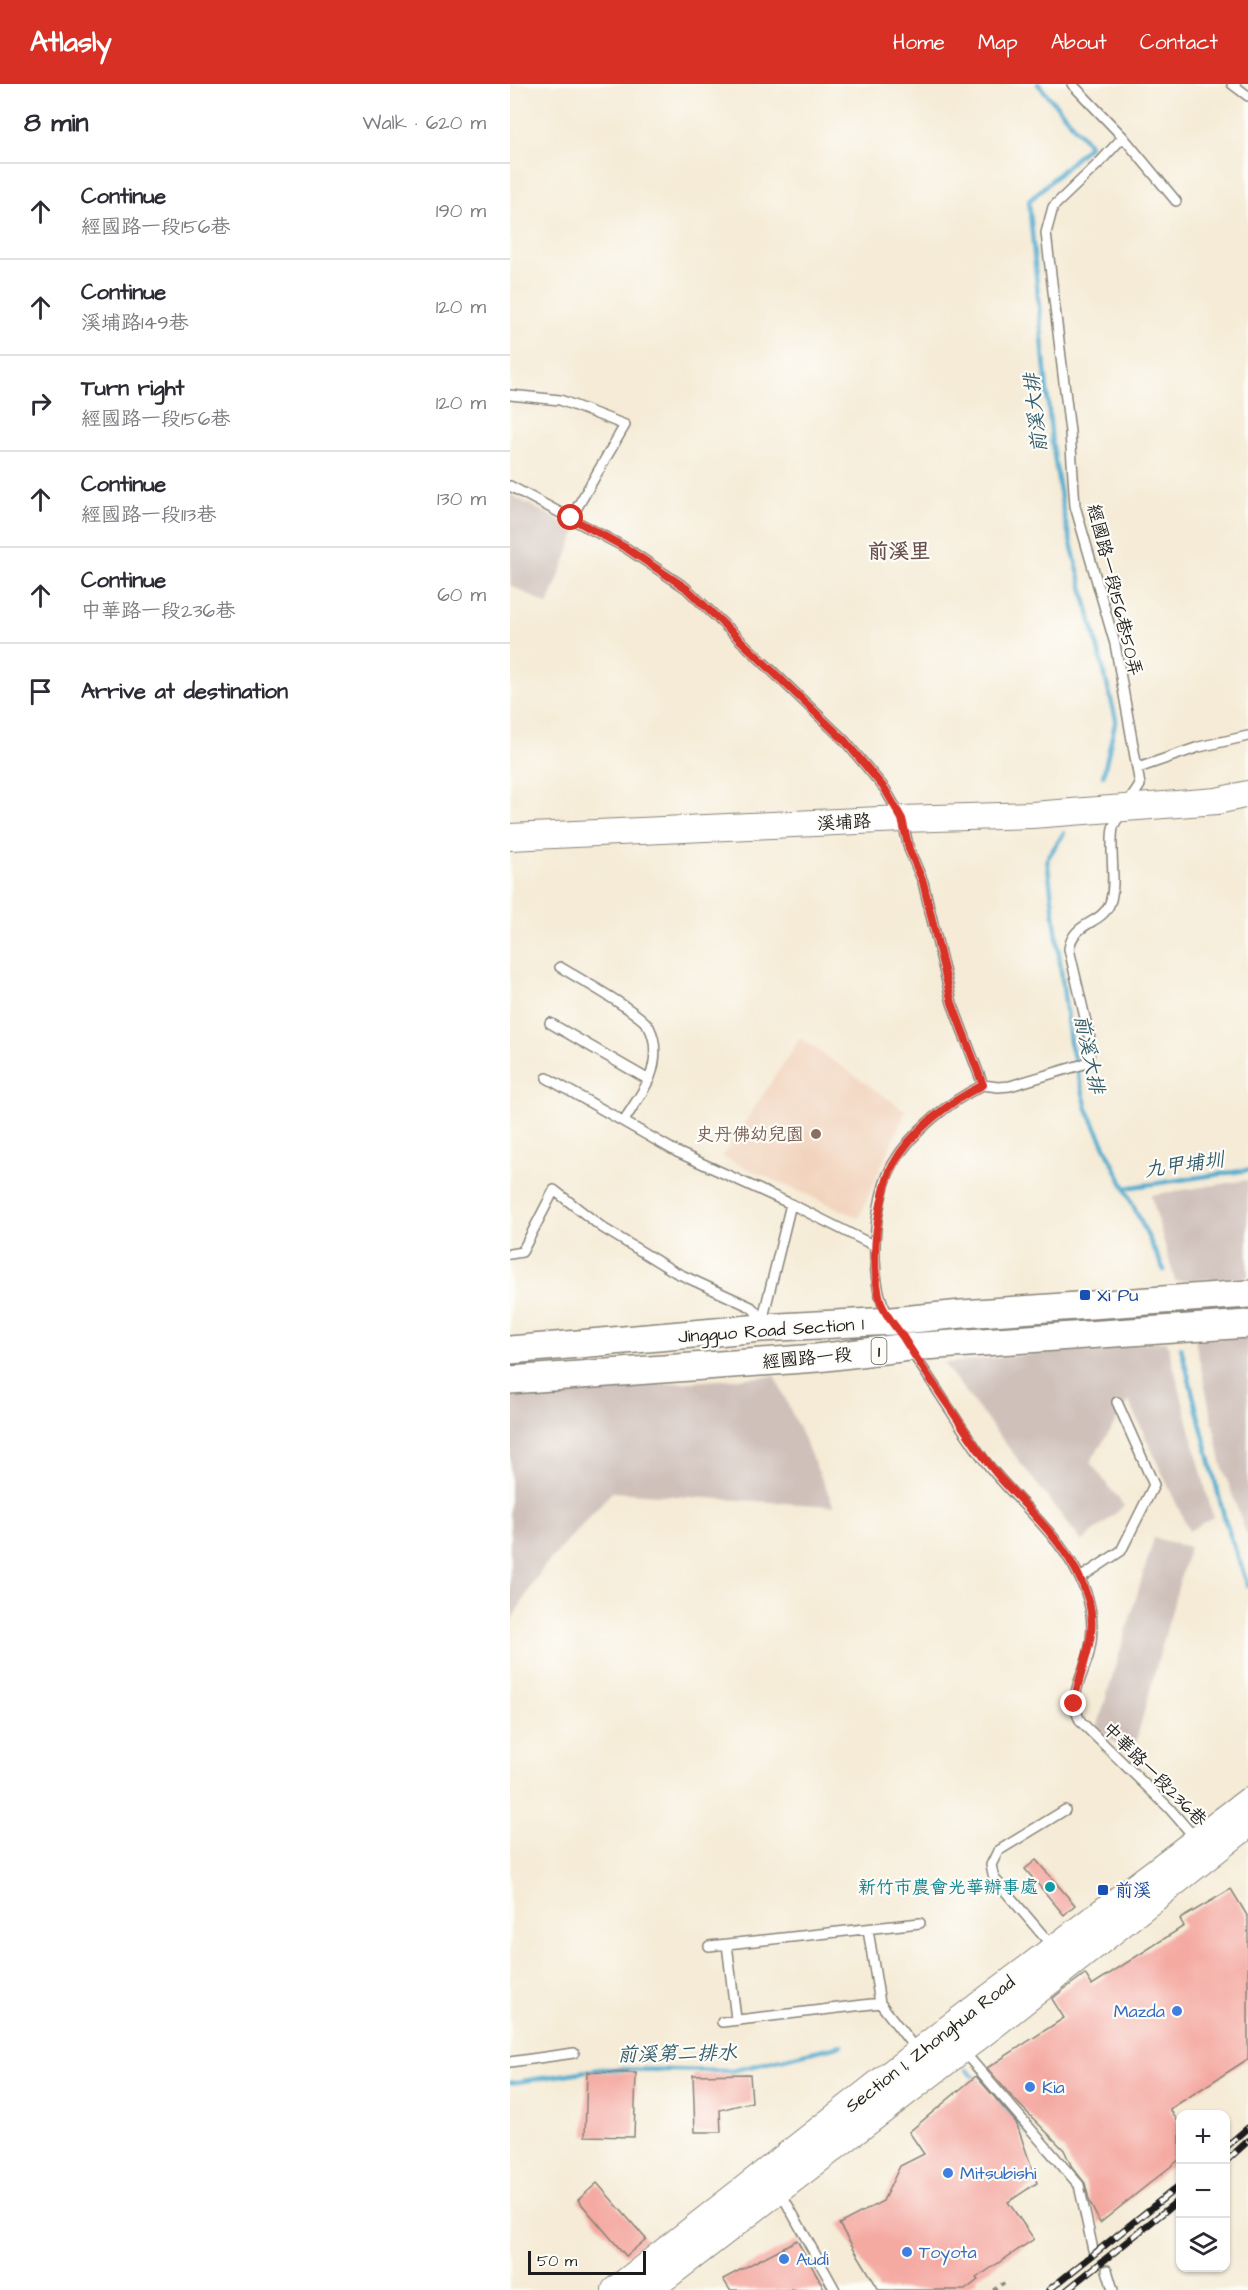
<!DOCTYPE html>
<html lang="en">
<head>
<meta charset="utf-8">
<style>
  :root { --surface:#fff; --page:#f2f2f3; --text:#2b2b33; --muted:#7c7c81; --line:#e1e1e2; --accent:#d93025 }
  body { margin:0; font-family:"Architects Daughter","LXGW WenKai TC",sans-serif; background:var(--page); color:var(--text) }
  .controls { position:absolute; right:18px; bottom:18px; display:grid; overflow:hidden; border-radius:12px; box-shadow:0 2px 4px #0004 }
  .controls button { width:54px; height:54px; display:grid; place-items:center; padding:0; border:0; border-bottom:2px solid var(--line); background:var(--surface); color:var(--text); font:30px sans-serif }
  .scale { position:absolute; left:18px; bottom:15px; width:118px; box-sizing:border-box; padding-left:6px; border:3px solid #1c1c1c; border-top:0; font-size:16px; line-height:21px; white-space:nowrap; color:#1c1c1c; -webkit-text-stroke:4px #fdfcf7; paint-order:stroke }
  .stop { position:absolute; width:18px; height:18px; margin:-14px; border:4px solid #d93025; border-radius:50%; background:#fff }
  .stop.end { background:#d93025; border-color:#fff; box-shadow:0 2px 6px #0008 }
  .list { margin:0; padding:0; list-style:none }
  h2 { display:flex; justify-content:space-between; align-items:center; height:78px; margin:0; padding:0 24px; font-size:26px }
  h2 small { font-size:20px; font-weight:400; color:var(--muted) }
  .list li { display:grid; grid-template-columns:39px 1fr auto; gap:18px; align-items:center; box-sizing:border-box; height:96px; padding:0 24px; border-top:2px solid var(--line) }
  .list b { display:block; font-size:22px; white-space:nowrap }
  .list p { margin:0; font-size:20px; white-space:nowrap; color:var(--muted) }
  .list em { font-size:20px; font-style:normal; color:var(--muted) }
  .icon { flex:none; width:33px; height:33px; fill:none; stroke:currentColor; stroke-width:2; stroke-linecap:round; stroke-linejoin:round }
  .map { position:relative; flex:none; width:738px; height:2206px; overflow:hidden }
  header { display:flex; align-items:center; gap:36px; box-sizing:border-box; height:84px; padding:0 30px; background:var(--accent); color:#fff }
  header strong { font-size:28px }
  nav { display:flex; gap:33px; margin-inline-start:auto; font-size:21px }
  main { display:flex }
  aside { flex:1; background:var(--surface) }
  .map>svg:first-child { display:block }
  .built { fill:#f2d4be }
  .industrial { fill:#cfc0ba }
  .lines { fill:none; stroke-linecap:round; stroke-linejoin:round }
  .stream { stroke:#50abce; stroke-width:4.5 }
  .building { fill:#f4a9a1 }
  .lane-casing { stroke:#888479; stroke-width:12 }
  .secondary-casing { stroke:#888479; stroke-width:28 }
  .primary-casing { stroke:#888479; stroke-width:30 }
  .path { stroke:#888479; stroke-width:3; stroke-dasharray:4.5 4.5; stroke-linecap:butt }
  .lane { stroke:#fff; stroke-width:9 }
  .secondary { stroke:#fff; stroke-width:26 }
  .primary { stroke:#fff; stroke-width:27 }
  .rail-casing { stroke:#1c1c1c; stroke-width:7 }
  .rail { stroke:#fdfcf7; stroke-width:4.5; stroke-dasharray:14; stroke-linecap:butt }
  .route { stroke:#d93025; stroke-width:8 }
  .education-dot { fill:#8d6e63; stroke:#fdfcf7; stroke-width:2 }
  .transit-dot { fill:#1a4fb4; stroke:#fdfcf7; stroke-width:2 }
  .culture-dot { fill:#0f9aa8; stroke:#fdfcf7; stroke-width:2 }
  .shop-dot { fill:#3f7fe0; stroke:#fdfcf7; stroke-width:2 }
  .labels { text-anchor:middle; stroke-width:4.5; stroke-linejoin:round; paint-order:stroke }
  .shield { fill:#fdfcf7; stroke:#605f5e; stroke-width:1.5 }
  .shield-label { font-size:16px; font-weight:bold; fill:#1c1c1c }
  .street-label { font-size:18px; fill:#1c1c1c; stroke:#fdfcf7 }
  .education-label { font-size:18px; fill:#785e54; stroke:#fdfcf7; text-anchor:end }
  .transit-label { font-size:18px; fill:#164399; stroke:#fdfcf7; text-anchor:start }
  .culture-label { font-size:18px; fill:#0d838f; stroke:#fdfcf7; text-anchor:end }
  .shop-label { font-size:18px; fill:#366cbe; stroke:#fdfcf7; text-anchor:start }
  .water-label { font-size:20px; font-style:italic; fill:#335c6c; stroke:#fdfcf7 }
  .quarter-label { font-size:21px; font-weight:bold; fill:#684d4b; stroke:#fdfcf7 }
</style>
</head>
<body>
<header>
<strong>Atlasly</strong>
<nav><a>Home</a><a>Map</a><a>About</a><a>Contact</a></nav>
</header>
<main>
<aside>
<h2>8 min<small>Walk · 620 m</small></h2>
<ul class="list">
<li><svg class="icon" aria-label="ahead" viewBox="0 0 24 24"><path d="M12 20V5M6 11l6-6 6 6"/></svg><div><b>Continue</b><p>經國路一段156巷</p></div><em>190 m</em></li>
<li><svg class="icon" aria-label="ahead" viewBox="0 0 24 24"><path d="M12 20V5M6 11l6-6 6 6"/></svg><div><b>Continue</b><p>溪埔路149巷</p></div><em>120 m</em></li>
<li><svg class="icon" aria-label="right" viewBox="0 0 24 24"><path d="M7 20v-9h11M14 6l5 5-5 5"/></svg><div><b>Turn right</b><p>經國路一段156巷</p></div><em>120 m</em></li>
<li><svg class="icon" aria-label="ahead" viewBox="0 0 24 24"><path d="M12 20V5M6 11l6-6 6 6"/></svg><div><b>Continue</b><p>經國路一段113巷</p></div><em>130 m</em></li>
<li><svg class="icon" aria-label="ahead" viewBox="0 0 24 24"><path d="M12 20V5M6 11l6-6 6 6"/></svg><div><b>Continue</b><p>中華路一段236巷</p></div><em>60 m</em></li>
<li><svg class="icon" aria-label="arrive" viewBox="0 0 24 24"><path d="M6 21V4h12l-3 4 3 4H6"/></svg><div><b>Arrive at destination</b></div></li>
</ul>
</aside>
<div class="map">
<svg width="738" height="2206" viewBox="0 0 738 2206">
  <rect width="100%" height="100%" fill="#fdfcf7"/>
  <filter id="ink" filterUnits="userSpaceOnUse"><feTurbulence type="fractalNoise" baseFrequency=".0167" numOctaves="2"/><feDisplacementMap in="SourceGraphic" scale="12" xChannelSelector="R" yChannelSelector="G"/><feConvolveMatrix kernelMatrix="1 2 1 2 8 2 1 2 1" color-interpolation-filters="sRGB"/></filter>
  <filter id="wash" filterUnits="userSpaceOnUse"><feTurbulence type="fractalNoise" baseFrequency=".008" numOctaves="4" result="noise"/><feDisplacementMap in="SourceGraphic" scale="24" xChannelSelector="R" yChannelSelector="G"/><feGaussianBlur stdDeviation="1.35" result="paint"/><feColorMatrix in="noise" values="0 0 0 0 0 0 0 0 0 0 0 0 0 0 0 0 0 1.4 0 .05"/><feComposite in="paint" operator="in"/></filter>
  <g filter="url(#wash)">
    <rect width="100%" height="100%" fill="#f5ebd6"/>
    <path class="built" d="M 290,954 L 396,1027 L 349,1134 L 212,1073 Z"/>
    <path class="industrial" d="M 0,410 L 67,446 L 38,521 L 0,501 Z
      M 738,1096 L 738,1193 L 665,1197 L 641,1111 Z
      M 738,1252 L 738,1454 L 712,1382 L 685,1256 Z
      M 657,1257 L 703,1433 L 679,1447 L 619,1317 L 580,1378 L 614,1422 L 572,1458 L 433,1279 Z
      M 265,1292 L 324,1422 L 102,1408 L 33,1484 L 0,1538 L 0,1311 Z
      M 644,1454 L 679,1463 L 622,1672 L 587,1644 Z"/>
    <g class="lines">
      <path class="stream" d="M 528,0 L 580,61 L 519,117 L 542,359 L 554,432 L 606,635 L 593,692
        M 554,749 L 537,775 L 560,958 L 577,1025 L 654,1186
        M 615,1104 L 738,1086
        M 671,1264 L 715,1436 L 738,1502
        M 457,1986 L 469,1998
        M 0,1999 L 91,1985 L 222,1987 L 332,1961
        M 487,2017 L 523,2054
        M 548,2083 L 566,2107"/>
    </g>
    <g id="blocks">
      <path class="building" d="M 526,1776 L 565,1821 L 554,1831 L 515,1785 Z
        M 721,1805 L 738,1833 L 738,1975 L 660,2025 L 670,2041 L 670,2075 L 590,2139 L 580,2119 L 575,2099 L 562,2083 L 554,2066 L 502,2013 L 477,1984 L 554,1934 L 542,1915 L 553,1906 L 575,1890 L 582,1901 L 674,1842 L 670,1835 Z
        M 77,1988 L 126,1989 L 124,2053 L 75,2052 Z
        M 240,1990 L 242,2018 L 210,2026 L 211,2048 L 185,2048 L 183,1991 Z
        M 466,1992 L 506,2038 L 527,2099 L 498,2118 L 524,2155 L 466,2194 L 468,2196 L 455,2206 L 369,2206 L 329,2140 L 373,2117 L 390,2082 L 414,2070 L 399,2048 Z
        M 87,2099 L 136,2155 L 116,2172 L 68,2116 Z
        M 287,2156 L 315,2206 L 220,2206 L 213,2195 Z"/>
    </g>
  </g>
  <g filter="url(#ink)">
    <use href="#blocks" fill-opacity="0" stroke="#888479" stroke-width="1.5"/>
    <g class="lines">
      <defs>
        <path id="lane" d="M 562,0 L 613,53
          M 722,0 L 738,12
          M 0,311 L 50,316 L 115,341 L 61,434
          M 0,402 L 116,464 L 176,504 L 335,657 L 375,705 L 392,735 L 399,765 L 413,798 L 442,919 L 473,1001
          M 628,684 L 689,663 L 738,652
          M 50,883 C 68,894 130,928 139,943 C 147,958 146,977 140,993 C 134,1008 122,1023 114,1037
          M 40,939 L 139,996
          M 37,994 L 167,1068 L 281,1120 L 365,1162
          M 473,1001 L 488,1003 L 500,1002 L 574,980 L 579,975 L 580,955 L 559,865 C 563,837 592,841 600,819 C 607,800 599,765 603,744 C 604,737 625,710 630,701 L 605,560 L 565,422 L 560,348 L 536,149 L 543,123 L 589,79 L 613,53 L 666,117
          M 0,1170 L 12,1168 L 44,1106 L 93,1144 L 165,1188 L 241,1223 L 246,1228 L 250,1242
          M 379,1232 C 368,1215 366,1195 365,1175 C 364,1147 369,1104 383,1080 C 403,1046 439,1018 473,1001
          M 251,1242 L 281,1120
          M 401,1267 C 426,1303 449,1341 475,1377 C 508,1420 555,1453 575,1506 C 583,1527 584,1547 579,1569 C 573,1593 556,1614 571,1638 L 659,1724 L 686,1755
          M 570,1494 L 611,1467 L 644,1401 L 607,1318
          M 358,1846 L 370,1919 L 407,1967
          M 217,1860 L 226,1935
          M 199,1862 L 410,1839
          M 542,1862 L 484,1794 L 481,1781 L 488,1767 L 555,1726
          M 212,1938 L 370,1919
          M 453,1967 L 569,2101 L 583,2166
          M 0,1978 L 64,1969
          M 271,2109 L 325,2206
          M 597,2186 L 603,2206"/>
        <path id="secondary" d="M 0,753 L 392,735 L 522,731 L 707,717 L 738,710
          M 105,2206 L 436,1946 L 738,1717
          M 139,2206 L 483,1942 L 738,1741"/>
        <path id="primary" d="M 0,1266 L 251,1244 L 382,1237 L 452,1230 L 738,1210
          M 0,1296 L 307,1274 L 399,1263 L 738,1240"/>
      </defs>
      <use href="#lane" class="lane-casing"/>
      <use href="#secondary" class="secondary-casing"/>
      <use href="#primary" class="primary-casing"/>
      <path class="path" d="M 483,2206 L 497,2197"/>
      <use href="#lane" class="lane"/>
      <use href="#secondary" class="secondary"/>
      <use href="#primary" class="primary"/>
      <defs>
        <path id="rail" d="M 716,2063 L 738,2044
          M 716,2077 L 738,2057
          M 539,2206 L 670,2101
          M 557,2206 L 670,2115"/>
      </defs>
      <use href="#rail" class="rail-casing"/>
      <use href="#rail" class="rail"/>
    </g>
  </g>
  <g class="lines" filter="url(#ink)">
    <path class="route" d="M 61,434 L 116,464 L 176,504 L 335,657 L 375,705 L 392,735 L 399,765 L 413,798 L 442,919 L 473,1001 C 439,1018 401,1047 383,1081 C 376,1093 374,1107 371,1120 C 364,1153 362,1187 371,1219 C 375,1231 386,1243 393,1253 C 407,1276 423,1299 438,1321 C 455,1346 471,1372 491,1395 C 523,1430 564,1467 578,1515 C 590,1554 569,1583 564,1620"/>
  </g>
  <circle class="education-dot" cx="306" cy="1050" r="6"/>
  <g class="transit-dot">
    <rect x="569" y="1205" width="12" height="12" rx="3"/>
    <rect x="587" y="1800" width="12" height="12" rx="3"/>
  </g>
  <circle class="culture-dot" cx="540" cy="1803" r="6"/>
  <g class="shop-dot">
    <circle cx="667" cy="1927" r="6"/>
    <circle cx="520" cy="2003" r="6"/>
    <circle cx="438" cy="2089" r="6"/>
    <circle cx="397" cy="2168" r="6"/>
    <circle cx="274" cy="2175" r="6"/>
  </g>
  <g class="labels">
    <rect class="shield" x="361.5" y="1254" width="15" height="26" rx="4.5"/>
    <g class="shield-label">
      <text x="369" y="1273">1</text>
    </g>
    <g class="street-label">
      <text transform="translate(605 506) rotate(76)" y="6">經國路一段156巷50弄</text>
      <text transform="translate(334 738) rotate(-3)" y="6">溪埔路</text>
      <text transform="translate(261 1246) rotate(-4)" y="6">Jingguo Road Section 1</text>
      <text transform="translate(297 1274) rotate(-5)" y="6">經國路一段</text>
      <text transform="translate(645 1690) rotate(45)" y="6">中華路一段236巷</text>
      <text transform="translate(420 1960) rotate(-38)" y="6">Section 1, Zhonghua Road</text>
    </g>
    <g class="education-label">
      <text x="294" y="1056">史丹佛幼兒園</text>
    </g>
    <g class="transit-label">
      <text x="587" y="1217">Xi Pu</text>
      <text x="605" y="1812">前溪</text>
    </g>
    <g class="culture-label">
      <text x="528" y="1809">新竹市農會光華辦事處</text>
    </g>
    <g class="shop-label">
      <text x="655" y="1933" text-anchor="end">Mazda</text>
      <text x="532" y="2009">Kia</text>
      <text x="450" y="2095">Mitsubishi</text>
      <text x="409" y="2174">Toyota</text>
      <text x="286" y="2181">Audi</text>
    </g>
    <g class="water-label">
      <text transform="translate(525 329) rotate(-96)" y="7">前溪大排</text>
      <text transform="translate(580 970) rotate(78)" y="7">前溪大排</text>
      <text transform="translate(674 1080) rotate(-8)" y="7">九甲埔圳</text>
      <text transform="translate(167 1969) rotate(-1)" y="7">前溪第二排水</text>
    </g>
    <g class="quarter-label">
      <text x="389" y="474">前溪里</text>
    </g>
  </g>
</svg>
<div class="controls">
<button>+</button>
<button>−</button>
<button><svg class="icon" aria-label="layers" viewBox="0 0 24 24"><path d="M12 4l9 5-9 5-9-5zM3 14l9 5 9-5"/></svg></button>
</div>
<div class="scale">50 m</div>
<div class="stop" style="left:61px;top:434px"></div>
<div class="stop end" style="left:564px;top:1620px"></div>
</div>
</main>
</body>
</html>
